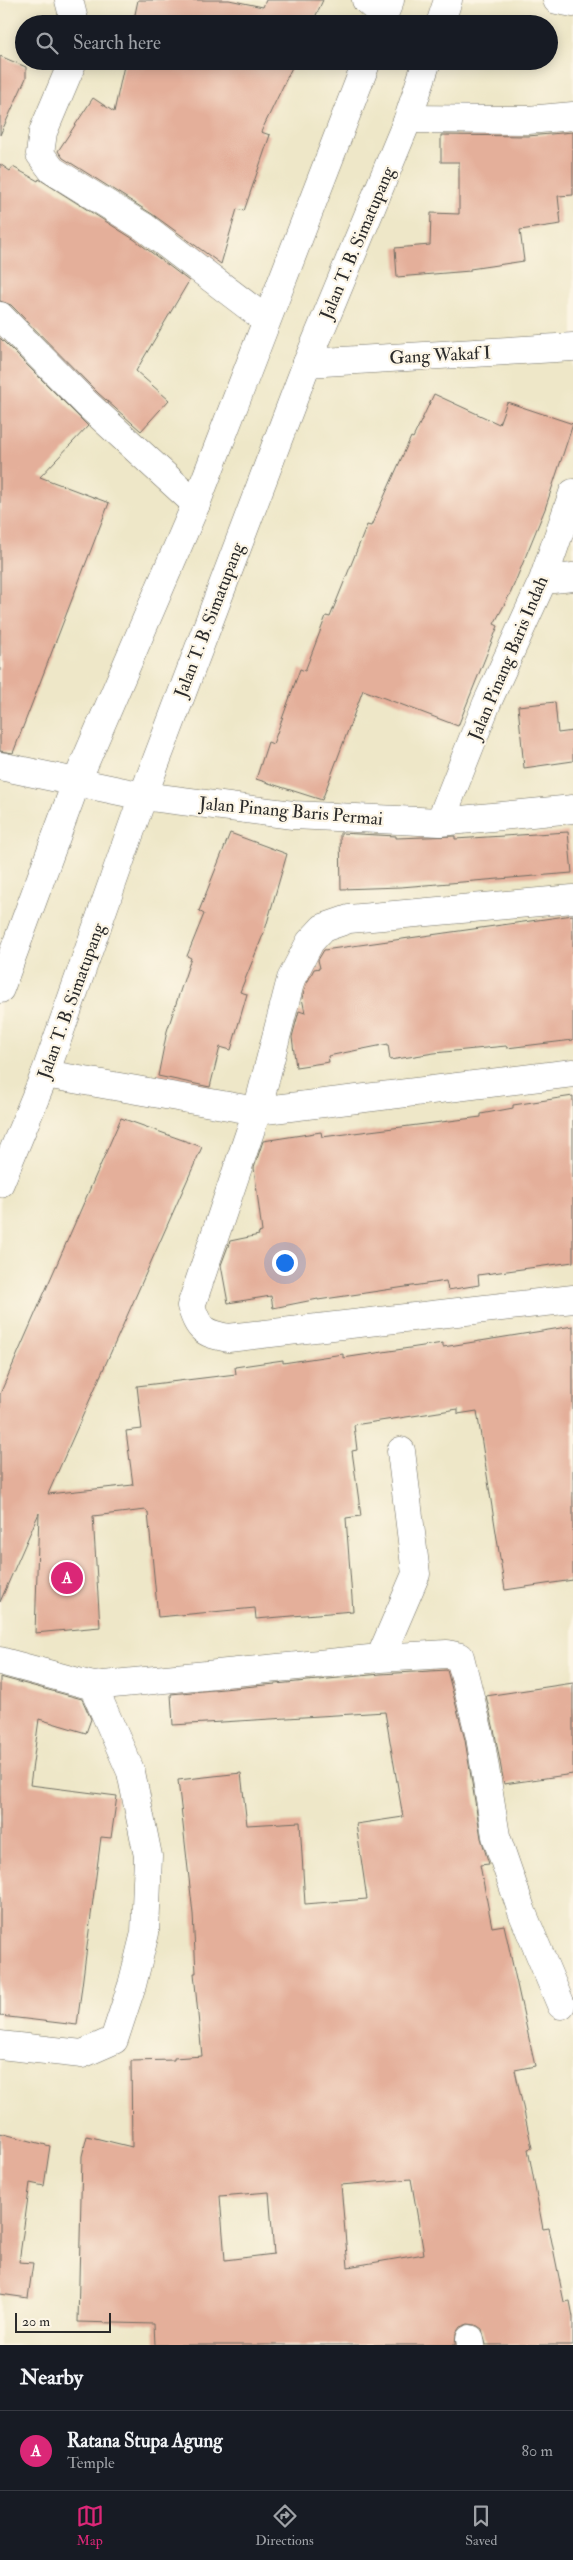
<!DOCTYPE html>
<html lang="en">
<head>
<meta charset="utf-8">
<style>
  :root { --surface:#171b24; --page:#242831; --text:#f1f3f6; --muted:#9ea1a6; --line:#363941; --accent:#db2777 }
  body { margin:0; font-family:"IM FELL Double Pica",serif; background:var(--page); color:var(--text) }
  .scale { position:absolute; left:15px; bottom:12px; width:96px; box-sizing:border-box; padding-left:5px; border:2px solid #2b2b2b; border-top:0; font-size:14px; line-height:18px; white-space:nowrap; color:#2b2b2b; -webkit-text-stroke:4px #fcf5e5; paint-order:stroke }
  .you { position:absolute; left:284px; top:1262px; width:18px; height:18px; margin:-12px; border:4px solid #fff; border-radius:50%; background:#1a73e8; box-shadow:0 0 0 8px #1a73e833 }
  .badge { display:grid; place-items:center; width:32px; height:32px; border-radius:50%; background:var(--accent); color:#fff; font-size:16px; font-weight:700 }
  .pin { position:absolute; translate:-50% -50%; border:2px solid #fff; box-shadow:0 1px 5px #0006 }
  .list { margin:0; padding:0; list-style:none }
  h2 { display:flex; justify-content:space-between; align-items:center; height:65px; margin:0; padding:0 20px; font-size:21px }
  h2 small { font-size:16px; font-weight:400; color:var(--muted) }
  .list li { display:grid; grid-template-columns:32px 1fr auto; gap:15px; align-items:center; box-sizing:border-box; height:80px; padding:0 20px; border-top:1px solid var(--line) }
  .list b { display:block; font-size:19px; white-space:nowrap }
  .list p { margin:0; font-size:16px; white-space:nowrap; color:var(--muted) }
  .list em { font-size:16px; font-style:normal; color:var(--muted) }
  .icon { flex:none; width:28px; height:28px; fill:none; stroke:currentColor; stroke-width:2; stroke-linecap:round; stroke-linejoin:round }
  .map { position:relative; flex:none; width:573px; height:2345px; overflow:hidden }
  .search { position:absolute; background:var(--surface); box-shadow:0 2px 12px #0003; left:15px; right:15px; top:15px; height:55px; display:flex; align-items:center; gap:12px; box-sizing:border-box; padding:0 18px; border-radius:28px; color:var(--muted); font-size:19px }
  .sheet { height:145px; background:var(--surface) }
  nav { display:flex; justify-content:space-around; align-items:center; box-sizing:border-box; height:70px; border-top:1px solid var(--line); background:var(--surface); font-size:14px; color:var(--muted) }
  nav a { display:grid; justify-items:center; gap:2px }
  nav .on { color:var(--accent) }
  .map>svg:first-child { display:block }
  .building { fill:#e4af9a; fill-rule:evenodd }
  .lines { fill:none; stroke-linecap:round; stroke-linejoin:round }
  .minor-casing { stroke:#6f6d62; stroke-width:29 }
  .major-casing { stroke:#6f6d62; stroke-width:29 }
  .minor { stroke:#fff; stroke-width:28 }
  .major { stroke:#fff; stroke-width:28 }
  .labels { text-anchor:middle; stroke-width:4.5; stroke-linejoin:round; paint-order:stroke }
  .street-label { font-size:18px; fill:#2b2b2b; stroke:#fcf5e5 }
</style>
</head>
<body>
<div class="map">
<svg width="573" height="2345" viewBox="0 0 573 2345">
  <rect width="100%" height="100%" fill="#fcf5e5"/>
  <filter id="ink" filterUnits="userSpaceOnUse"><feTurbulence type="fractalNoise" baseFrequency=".02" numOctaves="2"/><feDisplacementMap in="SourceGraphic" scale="10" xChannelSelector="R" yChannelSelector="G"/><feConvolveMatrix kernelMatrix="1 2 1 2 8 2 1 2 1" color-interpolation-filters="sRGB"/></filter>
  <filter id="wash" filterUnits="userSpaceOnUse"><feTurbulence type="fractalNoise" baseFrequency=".0096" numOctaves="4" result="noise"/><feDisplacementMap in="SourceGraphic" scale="20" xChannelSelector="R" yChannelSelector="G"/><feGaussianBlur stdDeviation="1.12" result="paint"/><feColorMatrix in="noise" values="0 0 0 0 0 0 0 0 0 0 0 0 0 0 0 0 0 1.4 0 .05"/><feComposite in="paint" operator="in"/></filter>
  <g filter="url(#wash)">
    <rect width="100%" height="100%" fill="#eee7c8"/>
    <g id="blocks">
      <path class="building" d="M 138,0 L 229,0 L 263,7 L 266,0 L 323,0 L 312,24 L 133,24 Z
        M 0,56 L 26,67 L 26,78 L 0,135 Z
        M 125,61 L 295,61 L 261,132 L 270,135 L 244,211 L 237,209 L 221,264 L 152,214 L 63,158 L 58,151 L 93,98 L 114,112 Z
        M 573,132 L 573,195 L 558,196 L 561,224 L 520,230 L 524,261 L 470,269 L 470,271 L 397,277 L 395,248 L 430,245 L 431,213 L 459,214 L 459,162 L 441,162 L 441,135 L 528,136 Z
        M 0,164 L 10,171 L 13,167 L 38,181 L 39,179 L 135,240 L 189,281 L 136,371 L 169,400 L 141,431 L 98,393 L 11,305 L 0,301 Z
        M 0,338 L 88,426 L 40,477 L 109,503 L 13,753 L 0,751 Z
        M 434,394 L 499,424 L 507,402 L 573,424 L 545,509 L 511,592 L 494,624 L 498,626 L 458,726 L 363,690 L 322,800 L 256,779 L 268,742 L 273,744 L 300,669 L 305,671 L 326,616 L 330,617 L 367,525 L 371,526 L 411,437 L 413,438 Z
        M 555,702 L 558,733 L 573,731 L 573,761 L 524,768 L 518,706 Z
        M 568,832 L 572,873 L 401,887 L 341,889 L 340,833 L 396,836 L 396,838 L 455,836 L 455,839 Z
        M 230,833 L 287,854 L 265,930 L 240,992 L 247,994 L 231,1050 L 220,1047 L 210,1087 L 158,1076 L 167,1031 L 191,958 L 187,956 L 204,914 L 199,911 Z
        M 573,915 L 573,1040 L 507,1048 L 506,1046 L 434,1053 L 390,1060 L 388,1044 L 328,1056 L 329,1062 L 296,1067 L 292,1037 L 299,1011 L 305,1013 L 302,998 L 306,985 L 314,969 L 320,968 L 318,960 L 324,950 Z
        M 573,1096 L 573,1262 L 478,1275 L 479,1285 L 448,1290 L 446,1281 L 318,1300 L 318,1299 L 273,1308 L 271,1296 L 228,1303 L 221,1265 L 230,1241 L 259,1235 L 258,1233 L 262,1232 L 254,1168 L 263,1141 L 321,1132 L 322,1137 L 481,1117 L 481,1114 L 513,1108 L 513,1105 Z
        M 121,1118 L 202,1147 L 48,1494 L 133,1485 L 126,1431 L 142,1429 L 137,1386 L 236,1374 L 235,1367 L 283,1360 L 283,1363 L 343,1354 L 343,1358 L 443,1343 L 443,1347 L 573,1326 L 573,1580 L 505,1590 L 477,1411 L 458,1414 L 458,1409 L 354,1425 L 357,1450 L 352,1451 L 361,1516 L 346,1518 L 353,1611 L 256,1619 L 255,1608 L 158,1617 L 148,1513 L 146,1510 L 93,1516 L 100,1627 L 35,1633 L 39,1513 L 0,1602 L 0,1394 Z
        M 447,1670 L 465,1740 L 481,1838 L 489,1864 L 480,1865 L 492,1927 L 504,1925 L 535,2066 L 515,2070 L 532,2148 L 528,2149 L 543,2229 L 549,2228 L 564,2302 L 570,2301 L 573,2317 L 573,2345 L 486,2345 L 482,2329 L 476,2325 L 468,2324 L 460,2327 L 456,2333 L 455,2345 L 155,2345 L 154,2324 L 78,2322 L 82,2156 L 87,2136 L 132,2147 L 131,2061 L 174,2060 L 174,2058 L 202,2056 L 194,1973 L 196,1973 L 193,1914 L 178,1780 L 241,1773 L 247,1825 L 300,1822 L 305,1904 L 367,1899 L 356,1824 L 403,1817 L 385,1712 L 173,1725 L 171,1694 L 381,1674 ZM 411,2179 L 424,2254 L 348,2267 L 341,2185 ZM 269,2192 L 274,2254 L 225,2260 L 220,2196 Z
        M 0,1677 L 82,1699 L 91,1719 L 86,1733 L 39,1719 L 30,1785 L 117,1796 L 111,1838 L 101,1837 L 77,2025 L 0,2016 Z
        M 573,1683 L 573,1774 L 504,1784 L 495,1734 L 486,1696 Z
        M 0,2133 L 50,2146 L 44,2186 L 30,2183 L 19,2262 L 33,2263 L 28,2298 L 0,2294 Z"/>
    </g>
  </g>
  <g filter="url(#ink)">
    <use href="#blocks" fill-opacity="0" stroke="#6f6d62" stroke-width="1"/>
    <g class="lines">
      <defs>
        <path id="minor" d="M 69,0 L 75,24
          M 366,0 L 383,15
          M 557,0 L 573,3
          M 73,61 L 43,132 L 40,154 L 52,170 L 144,227 L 265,319
          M 408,119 L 528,120 L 573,116
          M 0,316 L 87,404 L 196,504
          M 307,363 L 573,347
          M 543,580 L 573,577
          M 0,766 L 143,796 L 293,815 L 440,822 L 573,809
          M 440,822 L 487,703 L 543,580 L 573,493
          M 573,899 L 349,919 L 323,928 L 310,942 L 291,979 L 257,1111 L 191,1306 C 199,1330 203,1333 228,1338 L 573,1299
          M 45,1074 L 257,1111 L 573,1073
          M 380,1658 L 416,1574 L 401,1451
          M 0,1661 L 93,1686 L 380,1658 L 447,1654 L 460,1657 L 480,1737 L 496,1836 L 522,1912 L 561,2005
          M 0,2045 L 82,2054 L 114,2040 L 132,1985 L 145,1933 L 148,1856 L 131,1772 L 93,1686
          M 470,2339 L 471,2345"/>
        <path id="major" d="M 380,24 L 390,0
          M 440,24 L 448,0
          M 0,989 L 76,783 L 196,504 L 367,61
          M 0,1183 L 45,1074 L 143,796 L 307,363 L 408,119 L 427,61"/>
      </defs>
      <use href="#minor" class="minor-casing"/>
      <use href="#major" class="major-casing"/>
      <use href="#minor" class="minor"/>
      <use href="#major" class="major"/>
    </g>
  </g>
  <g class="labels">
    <g class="street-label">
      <text transform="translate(357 243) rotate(-67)" y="6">Jalan T. B. Simatupang</text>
      <text transform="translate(440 355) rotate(-3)" y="6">Gang Wakaf I</text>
      <text transform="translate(209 620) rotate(-69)" y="6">Jalan T. B. Simatupang</text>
      <text transform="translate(508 658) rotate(-67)" y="6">Jalan Pinang Baris Indah</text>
      <text transform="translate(291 811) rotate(5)" y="6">Jalan Pinang Baris Permai</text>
      <text transform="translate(71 1001) rotate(-70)" y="6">Jalan T. B. Simatupang</text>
    </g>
  </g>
</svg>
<div class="scale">20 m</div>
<div class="you"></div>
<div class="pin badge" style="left:67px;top:1578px">A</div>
<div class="search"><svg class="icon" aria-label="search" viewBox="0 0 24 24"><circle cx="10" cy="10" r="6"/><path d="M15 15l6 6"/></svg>Search here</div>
</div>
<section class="sheet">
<h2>Nearby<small></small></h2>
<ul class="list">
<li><span class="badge">A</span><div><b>Ratana Stupa Agung</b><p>Temple</p></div><em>80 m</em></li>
</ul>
</section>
<nav>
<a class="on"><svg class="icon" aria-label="map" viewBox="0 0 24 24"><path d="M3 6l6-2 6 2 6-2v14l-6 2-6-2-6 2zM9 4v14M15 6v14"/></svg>Map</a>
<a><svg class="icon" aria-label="directions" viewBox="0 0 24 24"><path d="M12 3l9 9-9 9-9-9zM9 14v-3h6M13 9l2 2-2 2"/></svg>Directions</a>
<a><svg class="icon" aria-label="saved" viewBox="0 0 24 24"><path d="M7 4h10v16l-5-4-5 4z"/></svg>Saved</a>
</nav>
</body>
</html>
